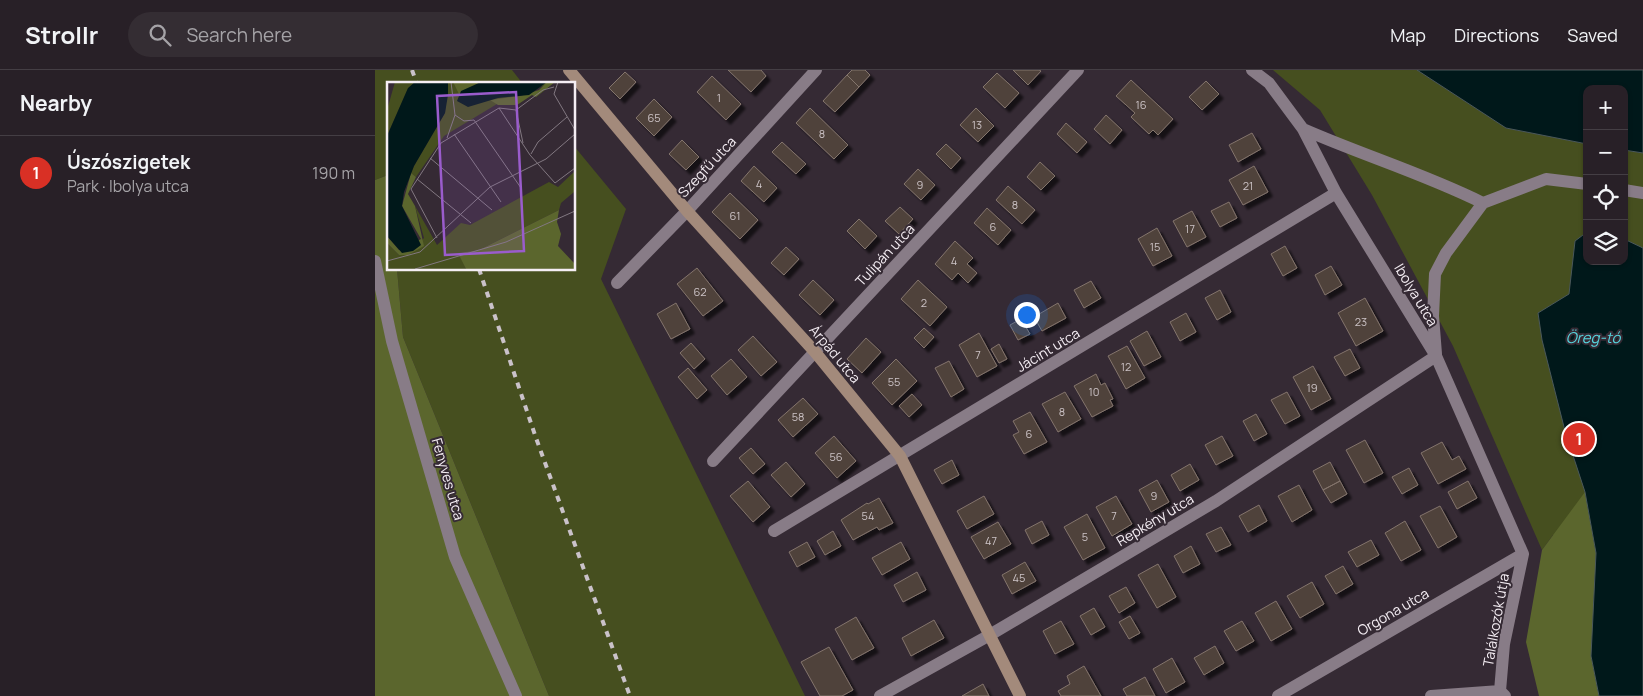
<!DOCTYPE html>
<html lang="en">
<head>
<meta charset="utf-8">
<style>
  :root { --surface:#282027; --page:#342d33; --text:#f1f3f6; --muted:#a5a3a7; --line:#443e44; --accent:#d93025 }
  body { margin:0; font-family:Manrope,sans-serif; background:var(--page); color:var(--text) }
  .controls { position:absolute; right:15px; top:15px; display:grid; overflow:hidden; border-radius:10px; box-shadow:0 1px 4px #0004 }
  .controls button { width:45px; height:45px; display:grid; place-items:center; padding:0; border:0; border-bottom:1px solid var(--line); background:var(--surface); color:var(--text); font:25px sans-serif }
  .you { position:absolute; left:651px; top:244px; width:18px; height:18px; margin:-12px; border:4px solid #fff; border-radius:50%; background:#1a73e8; box-shadow:0 0 0 8px #1a73e833 }
  .badge { display:grid; place-items:center; width:32px; height:32px; border-radius:50%; background:var(--accent); color:#fff; font-size:16px; font-weight:700 }
  .pin { position:absolute; translate:-50% -50%; border:2px solid #fff; box-shadow:0 1px 5px #0006 }
  .list { margin:0; padding:0; list-style:none }
  h2 { display:flex; justify-content:space-between; align-items:center; height:65px; margin:0; padding:0 20px; font-size:21px }
  h2 small { font-size:16px; font-weight:400; color:var(--muted) }
  .list li { display:grid; grid-template-columns:32px 1fr auto; gap:15px; align-items:center; box-sizing:border-box; height:75px; padding:0 20px; border-top:1px solid var(--line) }
  .list b { display:block; font-size:19px; white-space:nowrap }
  .list p { margin:0; font-size:16px; white-space:nowrap; color:var(--muted) }
  .list em { font-size:16px; font-style:normal; color:var(--muted) }
  .icon { flex:none; width:28px; height:28px; fill:none; stroke:currentColor; stroke-width:2; stroke-linecap:round; stroke-linejoin:round }
  .map { position:relative; flex:none; width:1268px; height:626px; overflow:hidden }
  header { display:flex; align-items:center; gap:30px; box-sizing:border-box; height:70px; padding:0 25px; background:var(--surface); border-bottom:1px solid var(--line) }
  header strong { font-size:24px }
  nav { display:flex; gap:28px; margin-inline-start:auto; font-size:18px }
  .search { width:350px; height:45px; background:var(--page); display:flex; align-items:center; gap:12px; box-sizing:border-box; padding:0 18px; border-radius:28px; color:var(--muted); font-size:19px }
  main { display:flex }
  aside { flex:1; background:var(--surface) }
  .map>svg:first-child { display:block }
  .green { fill:#464f1f }
  .forest { fill:#5b662d }
  .water { fill:#00181a; stroke:#4a585b }
  .building { fill:#4f423b; stroke:#83746c; filter:url(#shadow) }
  .lines { fill:none; stroke-linecap:round; stroke-linejoin:round }
  .street { stroke:#887c87; stroke-width:12 }
  .secondary { stroke:#a38a7b; stroke-width:12 }
  .rail { stroke:#cac2c9; stroke-width:4; stroke-dasharray:6 6; stroke-linecap:butt }
  .labels { text-anchor:middle; stroke-width:4; stroke-linejoin:round; paint-order:stroke }
  .number-label { font-size:11px; fill:#ccc3c6 }
  .street-label { font-size:14px; fill:#f5eef4; stroke:#352a34 }
  .water-label { font-size:15px; font-style:italic; fill:#56d6df; stroke:#352a34 }
  .inset-road { fill:none; stroke:#827881; stroke-width:1 }
  .view { fill:#9a5ccc; fill-opacity:0.15; stroke:#9a5ccc; stroke-width:2.5 }
  .inset-edge { fill:none; stroke:#f5eef4; stroke-width:2.5 }
</style>
</head>
<body>
<header>
<strong>Strollr</strong>
<div class="search"><svg class="icon" aria-label="search" viewBox="0 0 24 24"><circle cx="10" cy="10" r="6"/><path d="M15 15l6 6"/></svg>Search here</div>
<nav><a>Map</a><a>Directions</a><a>Saved</a></nav>
</header>
<main>
<aside>
<h2>Nearby<small></small></h2>
<ul class="list">
<li><span class="badge">1</span><div><b>Úszószigetek</b><p>Park · Ibolya utca</p></div><em>190 m</em></li>
</ul>
</aside>
<div class="map">
<svg width="1268" height="626" viewBox="0 0 1268 626">
  <defs>
    <filter id="shadow"><feDropShadow dx="4.5" dy="4.5" stdDeviation="1" flood-color="#0009"/></filter>
  </defs>
  <rect width="100%" height="100%" fill="#352a34"/>
  <path class="green" d="M 0,0 L 137,0 L 148,14 L 14,14 L 14,115 L 13,105 L 0,110 Z
    M 898,0 L 1042,0 L 1131,58 L 1212,74 L 1212,191 L 1249,191 L 1249,80 L 1268,83 L 1268,626 L 1197,626 L 1178,465 L 1167,480 L 1078,276 L 997,125 L 945,40 Z
    M 199,76 L 251,139 L 226,209 L 430,626 L 174,626 L 28,267 L 22,199 L 199,199 Z"/>
  <path class="forest" d="M 13,105 L 14,199 L 22,199 L 28,267 L 174,626 L 0,626 L 0,110 Z
    M 1210,422 L 1221,483 L 1216,586 L 1224,626 L 1164,626 L 1151,572 L 1167,480 Z"/>
  <path class="water" d="M 1042,0 L 1268,0 L 1268,83 L 1249,80 L 1249,19 L 1212,19 L 1212,74 L 1131,58 Z
    M 1212,162 L 1212,191 L 1249,191 L 1249,169 L 1268,178 L 1268,626 L 1224,626 L 1216,586 L 1221,483 L 1210,422 L 1190,361 L 1167,270 L 1163,243 L 1194,224 L 1200,171 Z"/>
  <path class="building" d="M 353,0 L 386,0 L 391,6 L 376,22 Z
    M 477,0 L 490,0 L 495,5 L 484,17 L 472,5 Z
    M 638,0 L 664,0 L 666,1 L 653,15 Z
    M 250,2 L 261,12 L 245,29 L 234,18 Z
    M 622,3 L 644,23 L 630,38 L 608,17 Z
    M 472,5 L 484,17 L 460,42 L 448,31 Z
    M 337,6 L 366,34 L 351,50 L 322,22 Z
    M 756,10 L 798,49 L 783,65 L 778,60 L 774,64 L 756,47 L 760,43 L 741,26 Z
    M 831,11 L 844,24 L 827,40 L 814,27 Z
    M 279,29 L 297,47 L 279,66 L 261,48 Z
    M 435,38 L 473,75 L 459,89 L 421,53 Z
    M 601,38 L 619,56 L 603,72 L 585,55 Z
    M 731,45 L 747,60 L 735,74 L 719,59 Z
    M 691,53 L 712,72 L 702,83 L 682,64 Z
    M 877,63 L 886,79 L 863,92 L 854,75 Z
    M 307,70 L 324,87 L 311,100 L 294,84 Z
    M 407,72 L 431,94 L 421,104 L 397,82 Z
    M 571,74 L 586,88 L 576,99 L 561,84 Z
    M 665,92 L 680,106 L 666,120 L 652,107 Z
    M 379,96 L 402,118 L 389,132 L 366,111 Z
    M 879,96 L 893,122 L 868,135 L 854,110 Z
    M 543,99 L 560,115 L 546,130 L 529,114 Z
    M 633,116 L 660,140 L 647,154 L 621,130 Z
    M 355,123 L 383,150 L 365,169 L 337,142 Z
    M 854,132 L 862,148 L 845,157 L 836,141 Z
    M 525,137 L 538,149 L 524,164 L 510,151 Z
    M 612,138 L 636,160 L 623,175 L 599,153 Z
    M 817,141 L 831,167 L 812,177 L 798,151 Z
    M 484,149 L 502,166 L 490,179 L 472,161 Z
    M 782,158 L 797,186 L 778,196 L 763,169 Z
    M 580,171 L 598,188 L 592,194 L 602,203 L 593,213 L 583,203 L 577,210 L 560,194 Z
    M 910,176 L 922,198 L 908,206 L 896,184 Z
    M 411,177 L 424,189 L 409,205 L 396,193 Z
    M 956,196 L 967,215 L 950,225 L 940,205 Z
    M 322,198 L 348,231 L 328,246 L 302,214 Z
    M 438,210 L 459,230 L 445,245 L 424,225 Z
    M 543,210 L 572,237 L 555,256 L 526,229 Z
    M 716,211 L 726,228 L 709,238 L 699,220 Z
    M 845,220 L 856,242 L 842,250 L 830,228 Z
    M 990,228 L 1008,261 L 981,276 L 963,243 Z
    M 301,233 L 315,259 L 296,269 L 282,244 Z
    M 683,233 L 691,248 L 667,261 L 659,247 Z
    M 811,243 L 821,262 L 805,271 L 795,252 Z
    M 646,249 L 655,264 L 643,270 L 635,255 Z
    M 549,258 L 559,267 L 549,278 L 539,268 Z
    M 772,261 L 786,287 L 769,296 L 755,271 Z
    M 604,263 L 622,296 L 602,307 L 584,275 Z
    M 378,266 L 402,292 L 386,306 L 363,280 Z
    M 491,268 L 506,282 L 487,303 L 472,289 Z
    M 316,273 L 330,289 L 319,299 L 305,283 Z
    M 624,274 L 632,289 L 624,293 L 616,279 Z
    M 752,276 L 770,308 L 751,319 L 733,286 Z
    M 975,279 L 985,298 L 970,306 L 959,287 Z
    M 356,289 L 372,307 L 352,325 L 336,306 Z
    M 521,289 L 542,311 L 517,335 L 497,313 Z
    M 574,291 L 589,319 L 576,327 L 560,298 Z
    M 938,296 L 956,329 L 936,340 L 918,307 Z
    M 313,298 L 332,320 L 322,329 L 303,307 Z
    M 721,304 L 726,315 L 730,313 L 738,329 L 735,330 L 738,336 L 717,347 L 699,316 Z
    M 690,322 L 706,349 L 683,362 L 667,334 Z
    M 912,322 L 925,346 L 910,354 L 896,330 Z
    M 537,324 L 547,335 L 534,347 L 524,336 Z
    M 428,328 L 443,344 L 418,367 L 403,350 Z
    M 655,342 L 672,372 L 649,384 L 638,365 L 644,362 L 638,351 Z
    M 881,344 L 892,364 L 879,371 L 868,351 Z
    M 459,366 L 481,391 L 462,408 L 440,383 Z
    M 847,366 L 858,386 L 841,395 L 830,375 Z
    M 990,370 L 1008,403 L 989,413 L 971,380 Z
    M 1067,372 L 1077,390 L 1084,386 L 1091,399 L 1063,414 L 1046,383 Z
    M 376,378 L 390,394 L 378,404 L 364,388 Z
    M 577,390 L 584,405 L 567,414 L 559,400 Z
    M 411,392 L 430,414 L 416,427 L 396,405 Z
    M 955,392 L 965,411 L 948,420 L 938,401 Z
    M 815,394 L 824,410 L 805,421 L 796,405 Z
    M 1034,398 L 1043,415 L 1027,424 L 1017,407 Z
    M 782,410 L 794,432 L 776,442 L 764,420 Z
    M 373,411 L 395,437 L 378,452 L 355,426 Z
    M 965,411 L 972,424 L 956,433 L 948,420 Z
    M 1093,411 L 1102,428 L 1082,439 L 1073,422 Z
    M 924,415 L 937,440 L 917,452 L 903,426 Z
    M 609,426 L 619,444 L 592,459 L 582,441 Z
    M 741,426 L 757,454 L 737,466 L 721,437 Z
    M 504,428 L 518,453 L 504,460 L 502,457 L 478,470 L 466,450 L 492,433 L 493,434 Z
    M 884,435 L 892,451 L 873,462 L 864,446 Z
    M 1065,436 L 1082,467 L 1063,478 L 1045,446 Z
    M 712,444 L 730,478 L 708,490 L 689,457 Z
    M 667,451 L 674,465 L 657,474 L 650,460 Z
    M 1030,451 L 1046,480 L 1026,491 L 1010,463 Z
    M 623,452 L 636,474 L 609,489 L 596,467 Z
    M 846,457 L 856,475 L 841,482 L 831,464 Z
    M 458,461 L 466,476 L 450,485 L 442,471 Z
    M 996,470 L 1004,485 L 982,497 L 973,482 Z
    M 432,472 L 440,487 L 422,497 L 414,482 Z
    M 526,472 L 535,489 L 507,505 L 497,488 Z
    M 816,476 L 825,494 L 808,503 L 799,486 Z
    M 650,492 L 661,511 L 637,524 L 627,505 Z
    M 783,494 L 801,527 L 782,538 L 763,505 Z
    M 968,496 L 978,514 L 961,524 L 950,506 Z
    M 542,502 L 551,520 L 528,532 L 519,515 Z
    M 937,512 L 949,534 L 925,548 L 912,526 Z
    M 751,517 L 760,533 L 744,543 L 734,526 Z
    M 901,531 L 917,559 L 896,571 L 880,543 Z
    M 719,538 L 730,557 L 716,565 L 705,546 Z
    M 755,546 L 765,563 L 754,569 L 744,552 Z
    M 481,547 L 499,578 L 477,590 L 460,559 Z
    M 559,550 L 569,568 L 536,586 L 527,568 Z
    M 686,551 L 699,574 L 680,584 L 668,561 Z
    M 867,551 L 879,571 L 861,581 L 849,561 Z
    M 840,576 L 849,593 L 829,605 L 819,588 Z
    M 454,577 L 478,620 L 467,626 L 445,626 L 426,592 Z
    M 797,588 L 810,612 L 791,623 L 778,599 Z
    M 709,596 L 726,626 L 686,626 L 683,621 L 695,614 L 692,606 Z
    M 770,607 L 780,626 L 752,626 L 748,619 Z
    M 608,614 L 614,626 L 587,626 Z"/>
  <g class="lines">
    <path class="street" d="M 877,0 L 894,13 L 928,59 L 961,123 L 1061,286 L 1148,484
      M 928,59 C 987,85 1050,104 1108,133 L 1171,109 L 1212,114
      M 1249,120 L 1268,123
      M 0,191 L 17,271 L 80,487 L 141,626
      M 242,213 L 312,141 L 441,0
      M 1061,284 L 1058,246 L 1060,204 L 1071,183 L 1108,133
      M 338,391 C 461,261 581,129 703,0
      M 399,461 L 961,123
      M 505,626 L 613,566 L 841,431 L 1061,286
      M 903,626 L 1148,484
      M 1056,626 L 1125,621
      M 1130,626 L 1125,621 L 1129,574 L 1148,484"/>
    <path class="secondary" d="M 194,0 L 312,141 L 440,282 L 525,386 L 645,626"/>
    <path class="rail" d="M 37,0 L 42,14
      M 104,199 L 161,368 L 255,626"/>
  </g>
  <g class="labels">
    <g class="number-label">
      <text x="344" y="32">1</text>
      <text x="766" y="39">16</text>
      <text x="279" y="52">65</text>
      <text x="602" y="59">13</text>
      <text x="447" y="68">8</text>
      <text x="384" y="118">4</text>
      <text x="545" y="119">9</text>
      <text x="873" y="120">21</text>
      <text x="640" y="139">8</text>
      <text x="360" y="150">61</text>
      <text x="618" y="161">6</text>
      <text x="815" y="163">17</text>
      <text x="780" y="181">15</text>
      <text x="579" y="195">4</text>
      <text x="325" y="226">62</text>
      <text x="549" y="237">2</text>
      <text x="986" y="256">23</text>
      <text x="603" y="289">7</text>
      <text x="751" y="301">12</text>
      <text x="519" y="316">55</text>
      <text x="937" y="322">19</text>
      <text x="719" y="326">10</text>
      <text x="687" y="346">8</text>
      <text x="423" y="351">58</text>
      <text x="654" y="368">6</text>
      <text x="461" y="391">56</text>
      <text x="779" y="430">9</text>
      <text x="493" y="450">54</text>
      <text x="739" y="450">7</text>
      <text x="710" y="471">5</text>
      <text x="616" y="475">47</text>
      <text x="644" y="512">45</text>
    </g>
    <g class="street-label">
      <text transform="translate(332 97) rotate(-47)" y="5">Szegfű utca</text>
      <text transform="translate(510 185) rotate(-47)" y="5">Tulipán utca</text>
      <text transform="translate(1041 225) rotate(59)" y="5">Ibolya utca</text>
      <text transform="translate(673 280) rotate(-31)" y="5">Jácint utca</text>
      <text transform="translate(460 284) rotate(50)" y="5">Árpád utca</text>
      <text transform="translate(73 409) rotate(74)" y="5">Fenyves utca</text>
      <text transform="translate(780 450) rotate(-31)" y="5">Repkény utca</text>
      <text transform="translate(1018 542) rotate(-30)" y="5">Orgona utca</text>
      <text transform="translate(1121 550) rotate(-80)" y="5">Találkozók útja</text>
    </g>
    <g class="water-label">
      <text x="1218" y="273">Öreg-tó</text>
    </g>
  </g>
  <g transform="translate(12 12)">
    <rect width="188" height="188" fill="#352a34"/>
    <path d="M 8,0 L 28,0 L 21,7 L 0,54 L 0,28 ZM 61,0 L 66,0 L 70,7 L 79,0 L 165,0 L 110,22 L 57,54 L 29,95 L 24,91 L 27,84 L 58,31 ZM 187,90 L 187,110 L 174,121 L 172,128 L 92,168 L 72,171 L 79,187 L 0,187 L 0,161 L 12,173 L 21,173 L 37,156 L 28,124 L 50,163 L 74,141 L 83,143 L 162,100 L 171,105 Z" fill="#464f1f"/>
    <path d="M 66,0 L 94,0 L 72,12 ZM 160,0 L 168,0 L 149,15 L 145,13 L 130,23 L 111,23 L 103,18 L 133,14 L 152,8 ZM 24,91 L 29,95 L 21,112 L 28,124 L 37,164 L 21,173 L 12,173 L 0,161 L 0,154 L 12,168 L 34,157 L 15,124 ZM 172,128 L 170,140 L 174,152 L 171,164 L 187,181 L 187,187 L 79,187 L 71,171 L 92,168 Z" fill="#5b662d"/>
    <path d="M 28,0 L 61,0 L 61,13 L 58,31 L 27,84 L 17,110 L 15,124 L 34,163 L 26,169 L 15,171 L 0,154 L 0,54 L 21,6 ZM 94,0 L 160,0 L 142,13 L 111,16 L 81,25 L 70,19 L 74,9 Z" fill="#00181a"/>
    <path class="inset-road" d="M 171,0 L 167,12 L 188,48M 112,26 L 143,73 L 168,101 L 188,86M 112,26 L 129,28 L 156,8 L 167,5M 129,28 L 136,61M 68,33 L 77,39 L 87,38M 87,38 L 134,106M 67,52 L 114,120M 60,56 L 68,33 L 64,0M 144,72 L 151,60 L 180,35M 43,76 L 105,128M 30,97 L 84,141M 50,156 L 24,107 L 54,61 L 112,26M 0,179 L 33,170 L 103,105 L 159,77 L 188,52M 28,187 L 119,160 L 188,129"/>
    <path class="view" d="M 129,10 L 137,169 L 58,173 L 50,14 Z"/>
    <rect width="188" height="188" class="inset-edge"/>
  </g>
</svg>
<div class="controls">
<button>+</button>
<button>−</button>
<button><svg class="icon" aria-label="locate" viewBox="0 0 24 24"><circle cx="12" cy="12" r="6"/><path d="M12 2v4M12 18v4M2 12h4M18 12h4"/></svg></button>
<button><svg class="icon" aria-label="layers" viewBox="0 0 24 24"><path d="M12 4l9 5-9 5-9-5zM3 14l9 5 9-5"/></svg></button>
</div>
<div class="you"></div>
<div class="pin badge" style="left:1204px;top:369px">1</div>
</div>
</main>
</body>
</html>
